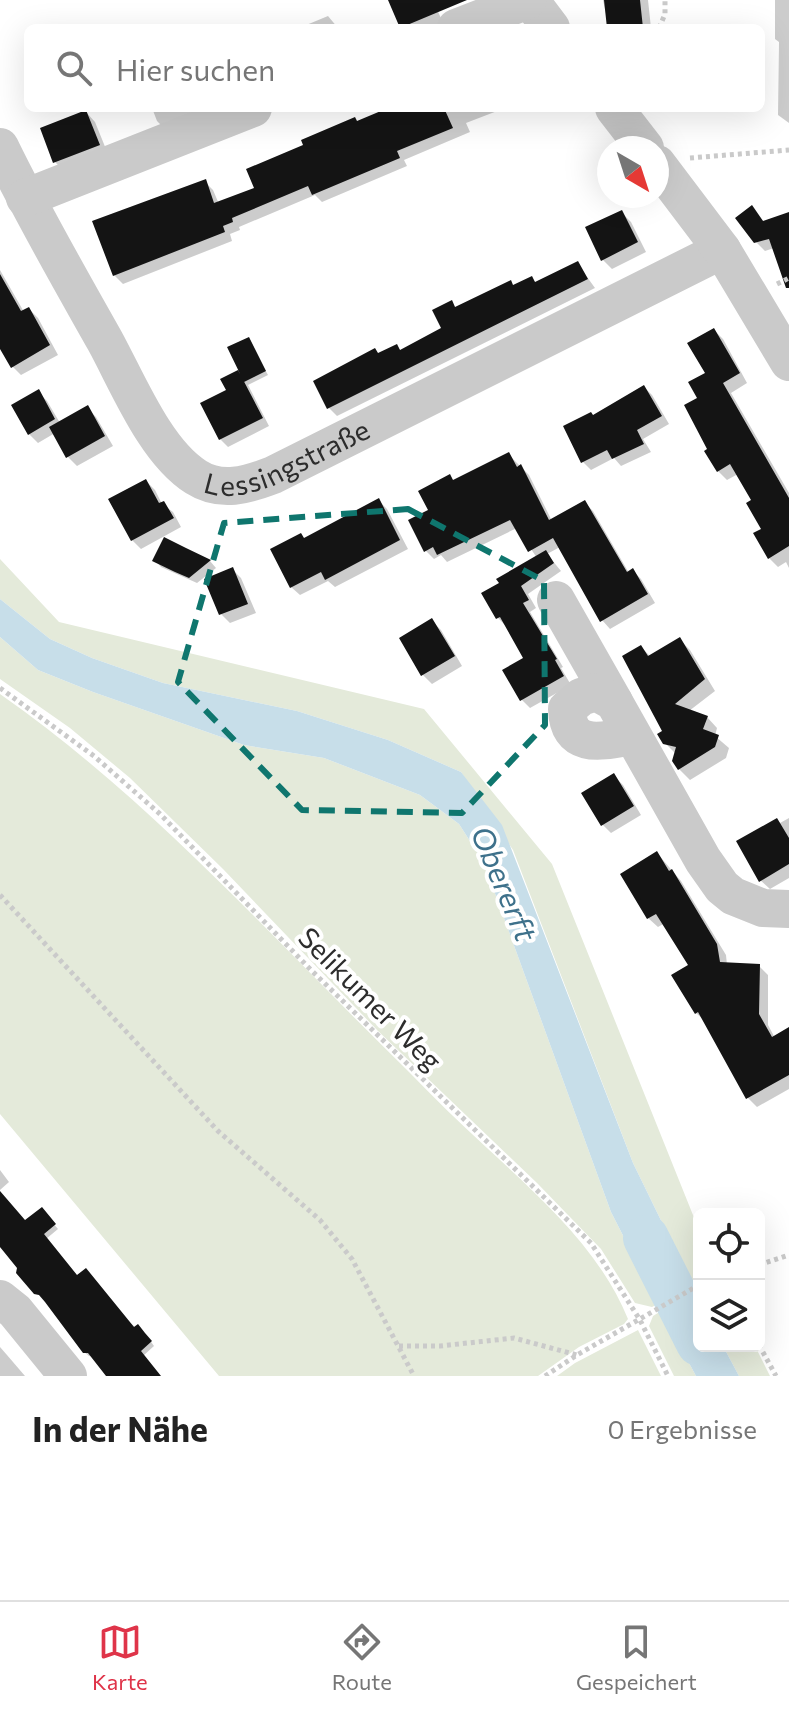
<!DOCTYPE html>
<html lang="de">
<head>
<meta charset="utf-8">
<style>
  :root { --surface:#fff; --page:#f6f6f6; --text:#222; --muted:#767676; --line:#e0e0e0; --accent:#df3449 }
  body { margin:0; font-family:Commissioner,sans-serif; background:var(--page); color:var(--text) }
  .controls { position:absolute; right:24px; bottom:24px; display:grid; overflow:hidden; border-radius:12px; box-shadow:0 8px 32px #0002 }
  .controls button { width:72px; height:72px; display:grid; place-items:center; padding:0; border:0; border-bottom:2px solid var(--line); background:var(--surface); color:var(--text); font:40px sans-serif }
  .compass { position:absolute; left:597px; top:136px; width:72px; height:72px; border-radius:50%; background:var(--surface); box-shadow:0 8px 32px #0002; rotate:141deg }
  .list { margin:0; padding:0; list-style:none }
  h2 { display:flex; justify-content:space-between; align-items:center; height:104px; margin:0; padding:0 32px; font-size:34px }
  h2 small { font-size:26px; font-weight:400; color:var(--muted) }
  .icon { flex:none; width:44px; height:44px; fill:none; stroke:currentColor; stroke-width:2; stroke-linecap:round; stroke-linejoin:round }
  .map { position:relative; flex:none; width:789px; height:1376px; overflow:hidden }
  .search { position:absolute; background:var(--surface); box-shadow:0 8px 32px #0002; left:24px; right:24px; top:24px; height:88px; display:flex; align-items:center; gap:20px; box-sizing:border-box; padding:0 28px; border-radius:12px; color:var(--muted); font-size:30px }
  .sheet { height:224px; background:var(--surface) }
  nav { display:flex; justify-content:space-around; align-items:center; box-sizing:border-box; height:112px; border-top:2px solid var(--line); background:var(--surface); font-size:22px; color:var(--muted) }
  nav a { display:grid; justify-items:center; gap:4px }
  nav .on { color:var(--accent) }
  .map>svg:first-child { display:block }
  .green { fill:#e4eada }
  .water { fill:#c7dee9 }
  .shadow { fill:#0003 }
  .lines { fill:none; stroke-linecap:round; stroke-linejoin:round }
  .river { stroke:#c7dee9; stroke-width:46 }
  .building { fill:#141414 }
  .path { stroke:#cacaca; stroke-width:5; stroke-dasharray:4 4; stroke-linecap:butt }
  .minor { stroke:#cacaca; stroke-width:38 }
  .marked { fill:none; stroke:#0f766e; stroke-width:6; stroke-dasharray:16 10; stroke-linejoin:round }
  .labels { text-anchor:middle; stroke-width:8; stroke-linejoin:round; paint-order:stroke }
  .street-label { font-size:28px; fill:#2d2d2d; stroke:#fff }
  .water-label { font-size:30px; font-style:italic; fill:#3e718b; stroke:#fff }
</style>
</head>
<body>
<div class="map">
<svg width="789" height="1376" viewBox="0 0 789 1376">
  <rect width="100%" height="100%" fill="#fff"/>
  <path class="green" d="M 0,559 L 59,622 L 424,709 L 552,864 L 699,1230 L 699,1280 L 692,1284 L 633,1163 L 513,850 L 461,772 L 388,740 L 297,711 L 163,683 L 92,658 L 50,639 L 0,599 Z
    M 0,637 L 38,670 L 93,692 L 244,745 L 324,758 L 420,795 L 459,824 L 484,863 L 611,1212 L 658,1304 L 652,1307 L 635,1303 L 601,1249 L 537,1183 L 378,1031 L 223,869 L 130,778 L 70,728 L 0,679 Z
    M 0,694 C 153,801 276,942 409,1072 C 434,1098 460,1123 487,1148 C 541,1198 600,1250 628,1319 L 624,1324 L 579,1347 L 538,1376 L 219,1376 L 0,1114 Z
    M 661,1311 L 696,1376 L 674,1376 L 649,1326 L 653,1316 Z
    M 638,1330 L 661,1376 L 557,1376 L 575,1363 Z
    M 723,1346 L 755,1346 L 770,1376 L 739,1376 Z"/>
  <path class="water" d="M 0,599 L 50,639 L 92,658 L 163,683 L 297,711 L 388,740 L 461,772 L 502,825 L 633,1163 L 692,1284 L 658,1304 L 611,1212 L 484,863 L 459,824 L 420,795 L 324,758 L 244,745 L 93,692 L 38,670 L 0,637 Z
    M 695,1292 L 699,1300 L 699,1346 L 723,1346 L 739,1376 L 696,1376 L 661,1311 Z"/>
  <path class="shadow" d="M 391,0 L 433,0 L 443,23 L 430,28 L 403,28 Z
    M 603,0 L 648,0 L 651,28 L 609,28 Z
    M 775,0 L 789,0 L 789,123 L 778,115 L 779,42 L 775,39 Z
    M 328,16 L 338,28 L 299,28 Z
    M 152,108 L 220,108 L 166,130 L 157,121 Z
    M 393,108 L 505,108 L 466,123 L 470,132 L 404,160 L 407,166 L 322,202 L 315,195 L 239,227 L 240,230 L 230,234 L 232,241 L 123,284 L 114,275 L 205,182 L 213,190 L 219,204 L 257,189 Z
    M 86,112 L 95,122 L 108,154 L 64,171 L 55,162 Z
    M 752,208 L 764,222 L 789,214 L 789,261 L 774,248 L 765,251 L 756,242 Z
    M 622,213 L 631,222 L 646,252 L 612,269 L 603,260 Z
    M 577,263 L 595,288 L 337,416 L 329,408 L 379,355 L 396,346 L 401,351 L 444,329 L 451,303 L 457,309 L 532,279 L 536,283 Z
    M 0,270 L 24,312 L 29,309 L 38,318 L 58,355 L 21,375 L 12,366 L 0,345 Z
    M 714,330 L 723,339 L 747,383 L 731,393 L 789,493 L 789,568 L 786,562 L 778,567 L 769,558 L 754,501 L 738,474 L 727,480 L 718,471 L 710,450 L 700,398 L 707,374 Z
    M 248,339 L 268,375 L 248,385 L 269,426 L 228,447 L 220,439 L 229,391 L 238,372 L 244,378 Z
    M 644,387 L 652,395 L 669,424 L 643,439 L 651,452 L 621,466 L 614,458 L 591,470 L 583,462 L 565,427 L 593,417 Z
    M 38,392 L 47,401 L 60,423 L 87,408 L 96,417 L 113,446 L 77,466 L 68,457 L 55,433 L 38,443 L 29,434 Z
    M 509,455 L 529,475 L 552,521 L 585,503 L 593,511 L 629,573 L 633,571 L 641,579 L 655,603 L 610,629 L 602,620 L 560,547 L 547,554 L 561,571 L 528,594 L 536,608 L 530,612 L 563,667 L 561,668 L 571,685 L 530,708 L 522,700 L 526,659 L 506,626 L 498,618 L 537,558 L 517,528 L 447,562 L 441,555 L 434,559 L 426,551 L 431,511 L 454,481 Z
    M 146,481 L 155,490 L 162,504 L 173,512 L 181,527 L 141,549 L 132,540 Z
    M 379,501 L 387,509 L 408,549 L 335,587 L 328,581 L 300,595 L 291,587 L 305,540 Z
    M 165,540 L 210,561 L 216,568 L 197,583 L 161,567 L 155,560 Z
    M 232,569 L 241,578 L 256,613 L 230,623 L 221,614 Z
    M 432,621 L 441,630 L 462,666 L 432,684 L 423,675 Z
    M 680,640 L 690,650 L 715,691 L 689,711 L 707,717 L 717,728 L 715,736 L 729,748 L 726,758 L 690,780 L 679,769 L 676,754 L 664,742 L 665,732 L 641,647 L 651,657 Z
    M 614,776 L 623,785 L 641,815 L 611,833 L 602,824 Z
    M 789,818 L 789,878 L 770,889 L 760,880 L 777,820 L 780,823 Z
    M 657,853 L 681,881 L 726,955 L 727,965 L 759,966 L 768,975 L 768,1025 L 775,1038 L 789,1029 L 789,1089 L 757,1107 L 748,1098 L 705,1021 L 696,1013 L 691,965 L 665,923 L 658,927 L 648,918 Z
    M 0,1170 L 9,1182 L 0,1190 Z
    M 0,1193 L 25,1223 L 41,1209 L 58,1229 L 46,1239 L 78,1278 L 149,1339 L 154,1346 L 143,1356 L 160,1376 L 110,1376 L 94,1357 L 89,1356 L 84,1352 L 45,1298 L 35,1293 L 19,1267 L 2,1246 L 0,1248 Z
    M 0,1347 L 7,1355 L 25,1376 L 0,1376 Z"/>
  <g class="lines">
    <path class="river" d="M 646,1238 L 699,1343"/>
  </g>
  <path class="building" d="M 388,0 L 467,0 L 400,28 Z
    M 604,0 L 640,0 L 643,28 L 607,28 Z
    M 388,108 L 444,108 L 453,128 L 397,151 L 400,158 L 312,195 L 308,186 L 232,218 L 233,222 L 223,226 L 225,232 L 113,276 L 92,221 L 206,179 L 214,203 L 254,188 L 246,169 L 303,145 L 301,140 L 355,117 L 357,121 Z
    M 86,110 L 100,145 L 53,163 L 40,128 Z
    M 752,205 L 763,221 L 789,212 L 789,288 L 786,288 L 769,239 L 754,243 L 735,218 Z
    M 622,210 L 638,242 L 601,261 L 585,227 Z
    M 578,261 L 588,279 L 327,409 L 313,381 L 375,348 L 378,353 L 397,344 L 400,350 L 441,328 L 432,310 L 452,300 L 455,307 L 511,280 L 513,285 L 532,276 L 535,282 Z
    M 0,274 L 21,311 L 29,307 L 50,345 L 11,368 L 0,349 Z
    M 714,328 L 740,373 L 723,383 L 789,498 L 789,546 L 768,559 L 753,533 L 761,529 L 746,503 L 751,500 L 730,464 L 717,472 L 704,451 L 707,449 L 684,405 L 697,398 L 688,382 L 705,373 L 687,343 Z
    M 249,337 L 266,371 L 244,382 L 227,347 Z
    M 238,370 L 263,418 L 219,440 L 200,403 L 226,390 L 220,379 Z
    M 644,385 L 662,416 L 637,430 L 644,444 L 612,459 L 607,450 L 581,463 L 563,426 L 591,412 L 593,415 Z
    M 39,389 L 55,419 L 28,435 L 11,405 Z
    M 88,405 L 105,436 L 66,458 L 49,427 Z
    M 509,452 L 517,467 L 521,464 L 549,520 L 585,500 L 627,572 L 633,568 L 648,594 L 600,622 L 553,538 L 528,552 L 510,520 L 437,555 L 433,547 L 424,552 L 408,520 L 428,510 L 418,491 L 450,474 L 453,480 Z
    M 146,479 L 159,503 L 164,501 L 174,518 L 131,541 L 108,499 Z
    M 379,498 L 400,540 L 325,580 L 321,572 L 290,588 L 270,549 L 301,533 L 304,538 Z
    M 164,537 L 186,548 L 211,560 L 189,578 L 175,572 L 152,561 Z
    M 546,550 L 554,563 L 521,586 L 529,600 L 523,603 L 557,659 L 555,660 L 564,676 L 520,701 L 502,670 L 523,658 L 500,617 L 496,619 L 481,593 L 499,583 L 496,579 Z
    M 233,567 L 248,604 L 219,615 L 204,579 Z
    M 432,618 L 455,656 L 421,676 L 399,638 Z
    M 680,637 L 705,679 L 675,704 L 708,716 L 703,729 L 719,735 L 715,747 L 678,770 L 672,761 L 676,747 L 663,744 L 657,734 L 662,731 L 622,656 L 641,645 L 648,656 Z
    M 614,773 L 634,806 L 601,826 L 581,793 Z
    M 777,818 L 789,838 L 789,864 L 759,882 L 736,841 Z
    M 657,851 L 669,871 L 672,869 L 717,944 L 720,962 L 760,964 L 759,1014 L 772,1037 L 789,1027 L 789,1075 L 746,1099 L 698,1012 L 695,1014 L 671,975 L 688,965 L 656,914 L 647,919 L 620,874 Z
    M 0,1191 L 25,1220 L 42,1207 L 56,1224 L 44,1234 L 77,1275 L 86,1268 L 134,1327 L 138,1324 L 145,1333 L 152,1341 L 141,1351 L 161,1376 L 106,1376 L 88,1353 L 83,1353 L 45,1302 L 39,1295 L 34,1294 L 16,1273 L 17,1268 L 0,1247 Z"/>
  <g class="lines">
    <path class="path" d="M 659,28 L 665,14 L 665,0
      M 690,158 L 789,150
      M 777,284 L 789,278
      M 0,688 L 94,756 L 160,814 L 312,971 L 591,1243 L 640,1320 L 668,1376
      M 0,895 L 218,1131 L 320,1220 L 352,1259 L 414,1376
      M 759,1265 L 789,1255
      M 759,1345 L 776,1376
      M 399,1346 L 440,1346 L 514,1338 L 577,1355
      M 545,1376 L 577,1355 L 699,1285"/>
    <g class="minor">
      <path d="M 530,0 L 551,28"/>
      <path d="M 456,28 L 528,0"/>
      <path d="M 614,108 L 645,148"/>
      <path id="s1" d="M 0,147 C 32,213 69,277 105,341 C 128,383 155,451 196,477 C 221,493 247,485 273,475 L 722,250"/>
      <path d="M 657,164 L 722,250 L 789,362"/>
      <path d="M 25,198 L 253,108"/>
      <path d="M 556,600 L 614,702"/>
      <path d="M 632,736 C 603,741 568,751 567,709 L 581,697 L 596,692 L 614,702 L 703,860 L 722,887 L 733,896 L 763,908 L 789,909"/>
      <path d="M 0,1299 L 15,1311 L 68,1376"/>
    </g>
  </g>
  <path class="marked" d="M 408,509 L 544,581 L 545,725 L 462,813 L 302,810 L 178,682 L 224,523 Z"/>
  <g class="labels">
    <g class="street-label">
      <text dy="10" stroke="none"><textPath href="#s1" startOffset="484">Lessingstraße</textPath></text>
      <text transform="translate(370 999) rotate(45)" y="10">Selikumer Weg</text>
    </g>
    <g class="water-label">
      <text transform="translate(503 884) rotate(67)" y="10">Obererft</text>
    </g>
  </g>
</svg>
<div class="controls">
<button><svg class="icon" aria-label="locate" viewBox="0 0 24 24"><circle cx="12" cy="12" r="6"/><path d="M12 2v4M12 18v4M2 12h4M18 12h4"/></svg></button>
<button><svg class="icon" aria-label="layers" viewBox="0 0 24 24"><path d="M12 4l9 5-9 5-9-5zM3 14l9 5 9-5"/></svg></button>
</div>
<svg class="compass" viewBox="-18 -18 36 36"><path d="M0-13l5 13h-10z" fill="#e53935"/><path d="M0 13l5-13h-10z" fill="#767676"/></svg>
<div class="search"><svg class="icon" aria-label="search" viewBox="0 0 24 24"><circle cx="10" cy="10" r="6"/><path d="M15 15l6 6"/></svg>Hier suchen</div>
</div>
<section class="sheet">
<h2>In der Nähe<small>0 Ergebnisse</small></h2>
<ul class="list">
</ul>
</section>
<nav>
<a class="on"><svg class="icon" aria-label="map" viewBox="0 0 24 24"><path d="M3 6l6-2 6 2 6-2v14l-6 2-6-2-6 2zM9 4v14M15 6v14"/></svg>Karte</a>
<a><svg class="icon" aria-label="directions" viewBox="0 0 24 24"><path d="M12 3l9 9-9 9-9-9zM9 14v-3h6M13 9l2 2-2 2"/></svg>Route</a>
<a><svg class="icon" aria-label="saved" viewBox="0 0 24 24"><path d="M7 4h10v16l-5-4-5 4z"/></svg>Gespeichert</a>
</nav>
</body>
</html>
